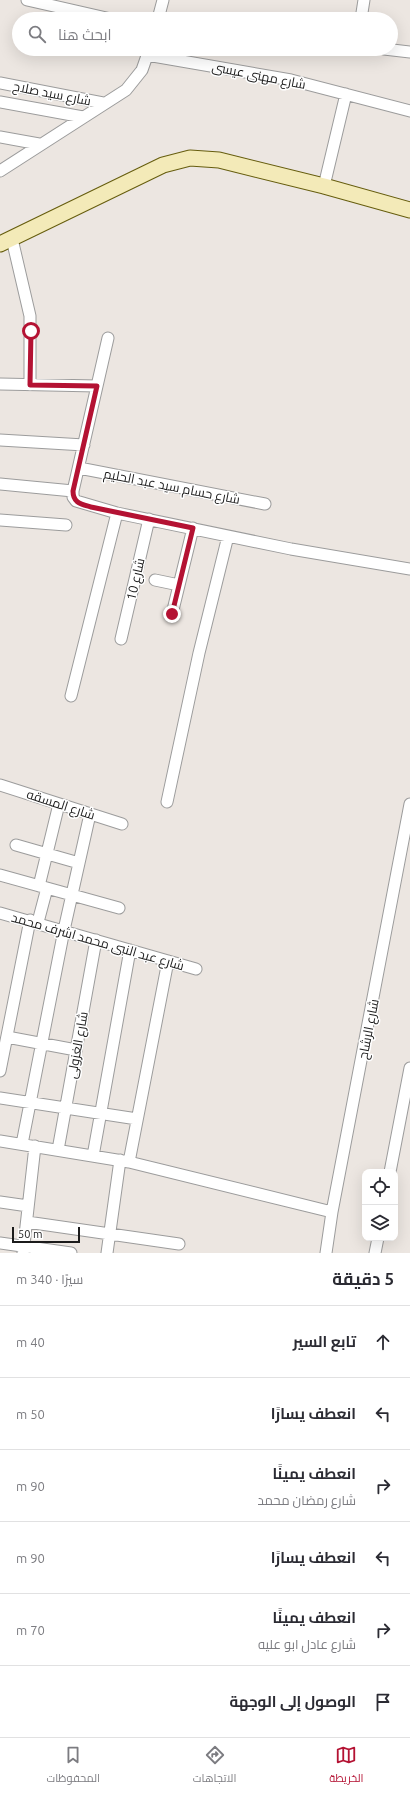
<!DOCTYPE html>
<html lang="ar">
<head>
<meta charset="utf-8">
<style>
  :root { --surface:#fff; --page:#f7f7f7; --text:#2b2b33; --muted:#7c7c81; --line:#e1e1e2; --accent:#b41233 }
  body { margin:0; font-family:Ubuntu,Cairo,sans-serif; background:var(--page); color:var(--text); direction:rtl }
  .controls { position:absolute; right:12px; bottom:12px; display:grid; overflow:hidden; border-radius:8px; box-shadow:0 4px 16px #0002 }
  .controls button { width:36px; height:36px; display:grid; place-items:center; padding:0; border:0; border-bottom:1px solid var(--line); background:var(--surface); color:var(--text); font:20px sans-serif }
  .scale { position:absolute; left:12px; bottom:10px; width:68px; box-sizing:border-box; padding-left:4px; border:2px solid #1b1b1b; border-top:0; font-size:11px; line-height:14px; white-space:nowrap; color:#1b1b1b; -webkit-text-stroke:3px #fff; paint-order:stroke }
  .stop { position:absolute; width:12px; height:12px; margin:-9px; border:3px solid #b41233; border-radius:50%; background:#fff }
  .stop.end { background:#b41233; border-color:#fff; box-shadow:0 1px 4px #0008 }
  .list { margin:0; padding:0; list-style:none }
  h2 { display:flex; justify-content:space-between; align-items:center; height:52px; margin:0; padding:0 16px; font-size:17px }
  h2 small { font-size:13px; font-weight:400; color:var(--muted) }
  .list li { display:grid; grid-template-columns:26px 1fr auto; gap:12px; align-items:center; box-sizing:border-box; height:72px; padding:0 16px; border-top:1px solid var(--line) }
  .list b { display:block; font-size:15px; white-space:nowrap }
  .list p { margin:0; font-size:13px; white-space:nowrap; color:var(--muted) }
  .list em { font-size:13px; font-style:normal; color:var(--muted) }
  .icon { flex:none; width:22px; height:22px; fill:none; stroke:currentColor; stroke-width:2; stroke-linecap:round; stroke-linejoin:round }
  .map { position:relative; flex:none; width:410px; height:1253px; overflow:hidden; direction:ltr }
  .search { position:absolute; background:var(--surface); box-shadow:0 4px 16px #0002; left:12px; right:12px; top:12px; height:44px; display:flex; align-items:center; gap:10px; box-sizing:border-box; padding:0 14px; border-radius:22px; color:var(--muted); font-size:15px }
  .sheet { height:484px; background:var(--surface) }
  nav { display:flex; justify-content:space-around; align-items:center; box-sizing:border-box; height:56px; border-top:1px solid var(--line); background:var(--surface); font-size:11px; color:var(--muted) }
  nav a { display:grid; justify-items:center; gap:2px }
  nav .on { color:var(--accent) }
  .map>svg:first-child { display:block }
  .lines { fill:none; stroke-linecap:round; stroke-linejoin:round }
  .street-casing { stroke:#9c9c9c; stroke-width:13 }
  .secondary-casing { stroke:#665d0e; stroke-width:17 }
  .street { stroke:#fff; stroke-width:11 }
  .secondary { stroke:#f3eab8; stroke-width:15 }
  .route { stroke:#b41233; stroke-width:5 }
  .labels { text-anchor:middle; stroke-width:3; stroke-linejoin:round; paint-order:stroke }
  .street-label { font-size:13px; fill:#1b1b1b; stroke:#fff }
</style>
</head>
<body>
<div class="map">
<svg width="410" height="1253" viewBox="0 0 410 1253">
  <rect width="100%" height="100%" fill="#ece6e1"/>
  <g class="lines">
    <defs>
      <path id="street" d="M 27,0 L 111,19
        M 158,19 L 163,0
        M 361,19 L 364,0
        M 384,49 L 410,52
        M 147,55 L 291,80 L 410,111
        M 0,83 L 103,103
        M 0,102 L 83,117
        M 0,137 L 39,144
        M 0,171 L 126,90 L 142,70 L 149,50
        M 324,186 L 346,94
        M 12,239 L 30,316 L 30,385
        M 108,338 L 73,491 L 73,497 L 76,501 L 117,513 L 291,549 L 410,569
        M 0,384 L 97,386
        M 0,440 L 84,445
        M 79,468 L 265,504
        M 0,484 L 73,491
        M 0,520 L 66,525
        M 155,580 L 179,585
        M 172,614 L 193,528
        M 121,639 L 149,519
        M 71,696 L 117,513
        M 0,785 L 122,824
        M 167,802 L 199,653 L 228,536
        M 16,845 L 79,863
        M 0,875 L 119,908
        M 39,886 L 59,804
        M 0,913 L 196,969
        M 38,922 L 47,888
        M 7,1037 L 76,1050
        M 0,1071 L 30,920
        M 0,1098 L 137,1119
        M 0,1141 L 129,1162 L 332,1212
        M 22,1144 L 64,930 L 90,814
        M 58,1150 L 96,940
        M 93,1156 L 130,950
        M 129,1162 L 168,961
        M 390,1172 L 410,1068
        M 0,1202 L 28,1206
        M 27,1222 L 179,1244
        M 0,1243 L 71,1253
        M 23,1253 L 35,1146
        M 107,1253 L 120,1160
        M 326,1253 L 332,1212 L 410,804
        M 375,1253 L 378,1238"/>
      <path id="secondary" d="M 0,244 L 163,165 L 190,158 L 219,160 L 324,186 L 410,210"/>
    </defs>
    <use href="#street" class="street-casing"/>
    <use href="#secondary" class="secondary-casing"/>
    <use href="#street" class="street"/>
    <use href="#secondary" class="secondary"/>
  </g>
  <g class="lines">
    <path class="route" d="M 31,331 L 30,385 L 97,386 L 73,491 C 73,503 81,504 91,507 L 193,528 L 172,614"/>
  </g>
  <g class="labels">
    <g class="street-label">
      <text transform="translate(259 75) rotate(11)" y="5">شارع مهنى عيسى</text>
      <text transform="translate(52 93) rotate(11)" y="5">شارع سيد صلاح</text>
      <text transform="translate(172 486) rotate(11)" y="5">شارع حسام سيد عبد الحليم</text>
      <text transform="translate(135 579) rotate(-77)" y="5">شارع 10</text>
      <text transform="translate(61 804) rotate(18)" y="5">شارع المسقه</text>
      <text transform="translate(98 941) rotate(16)" y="5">شارع عبد النبى محمد اشرف محمد</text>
      <text transform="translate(368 1029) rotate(-79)" y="5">شارع الرشاح</text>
      <text transform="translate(77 1045) rotate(-80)" y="5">شارع الغزولى</text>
    </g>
  </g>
</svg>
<div class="controls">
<button><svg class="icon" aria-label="locate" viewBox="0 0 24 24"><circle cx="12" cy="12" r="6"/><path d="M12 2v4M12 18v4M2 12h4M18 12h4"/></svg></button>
<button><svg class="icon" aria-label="layers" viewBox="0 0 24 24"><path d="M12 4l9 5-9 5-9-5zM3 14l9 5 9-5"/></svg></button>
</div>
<div class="scale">50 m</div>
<div class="stop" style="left:31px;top:331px"></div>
<div class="stop end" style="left:172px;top:614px"></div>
<div class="search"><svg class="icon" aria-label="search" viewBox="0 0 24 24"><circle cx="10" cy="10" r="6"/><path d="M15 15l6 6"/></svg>ابحث هنا</div>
</div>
<section class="sheet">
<h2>5 دقيقة<small>سيرًا · 340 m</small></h2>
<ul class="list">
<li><svg class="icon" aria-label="ahead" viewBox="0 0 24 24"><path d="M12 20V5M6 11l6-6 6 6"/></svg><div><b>تابع السير</b></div><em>40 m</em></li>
<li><svg class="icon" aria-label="left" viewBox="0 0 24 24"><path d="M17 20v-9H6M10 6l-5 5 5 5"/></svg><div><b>انعطف يسارًا</b></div><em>50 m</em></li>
<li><svg class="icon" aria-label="right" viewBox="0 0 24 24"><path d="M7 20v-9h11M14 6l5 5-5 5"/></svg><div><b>انعطف يمينًا</b><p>شارع رمضان محمد</p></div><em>90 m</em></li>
<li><svg class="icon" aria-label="left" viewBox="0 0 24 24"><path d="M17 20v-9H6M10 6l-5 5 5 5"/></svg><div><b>انعطف يسارًا</b></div><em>90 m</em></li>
<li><svg class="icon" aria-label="right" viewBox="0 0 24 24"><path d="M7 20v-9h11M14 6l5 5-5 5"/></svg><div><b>انعطف يمينًا</b><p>شارع عادل ابو عليه</p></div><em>70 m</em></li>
<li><svg class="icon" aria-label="arrive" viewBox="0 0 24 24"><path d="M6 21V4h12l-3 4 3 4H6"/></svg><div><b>الوصول إلى الوجهة</b></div></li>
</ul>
</section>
<nav>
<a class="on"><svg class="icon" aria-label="map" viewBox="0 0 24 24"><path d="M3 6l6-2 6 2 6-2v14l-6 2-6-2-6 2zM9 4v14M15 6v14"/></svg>الخريطة</a>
<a><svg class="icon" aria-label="directions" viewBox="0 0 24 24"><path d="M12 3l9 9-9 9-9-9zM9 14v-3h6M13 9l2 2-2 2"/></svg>الاتجاهات</a>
<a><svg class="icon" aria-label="saved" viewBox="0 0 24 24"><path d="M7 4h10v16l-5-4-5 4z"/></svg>المحفوظات</a>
</nav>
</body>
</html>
